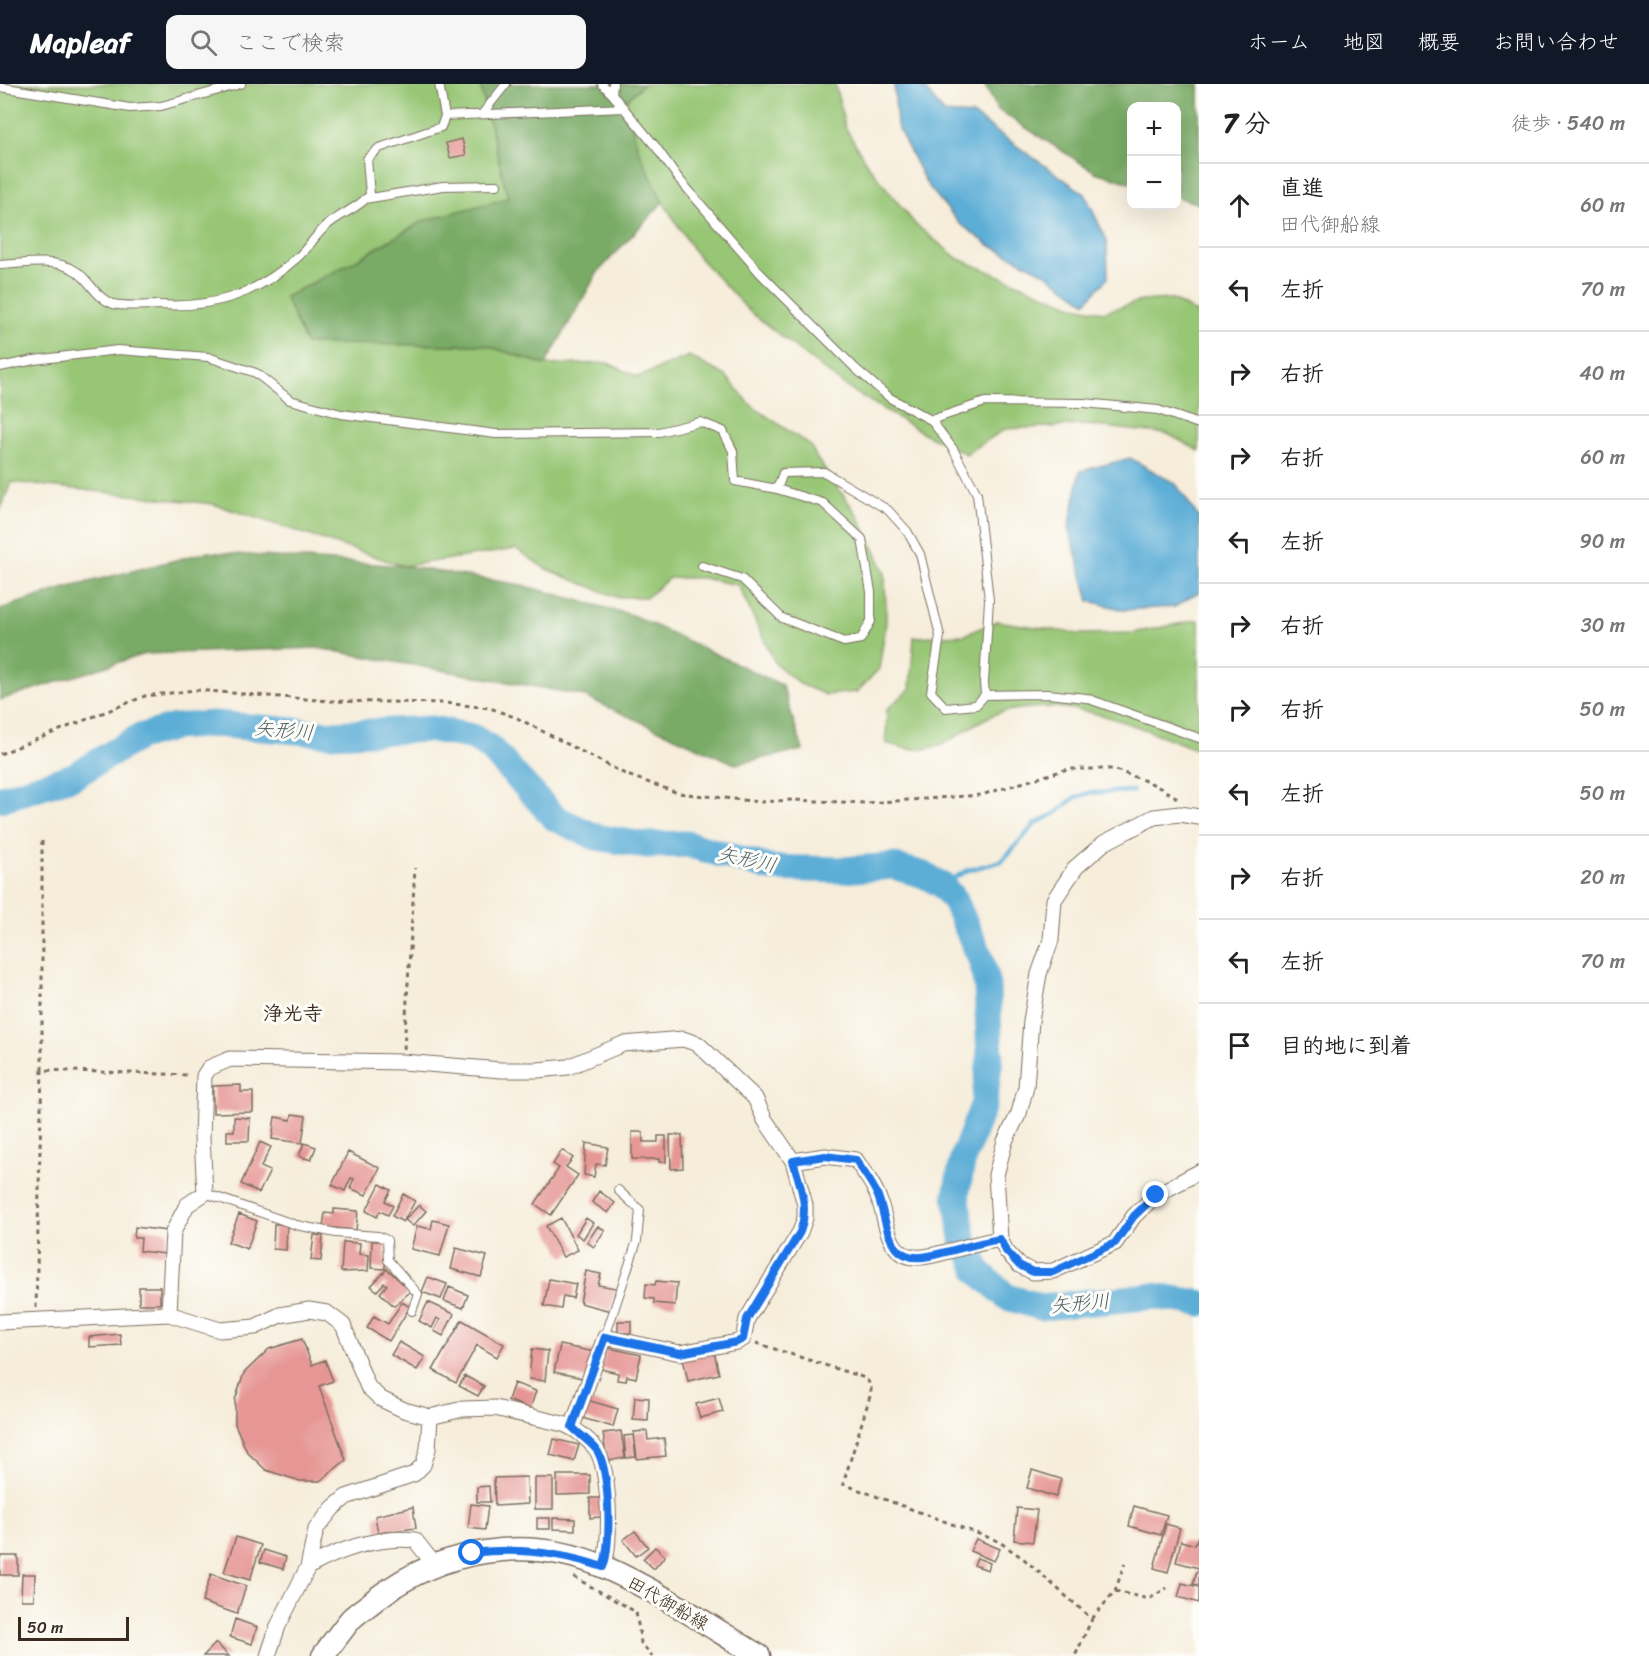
<!DOCTYPE html>
<html lang="ja">
<head>
<meta charset="utf-8">
<style>
  :root { --surface:#fff; --page:#f6f6f6; --text:#222; --muted:#767676; --line:#e0e0e0; --accent:#111827 }
  body { margin:0; font-family:Sriracha,"Klee One",sans-serif; background:var(--page); color:var(--text) }
  .controls { position:absolute; right:18px; top:18px; display:grid; overflow:hidden; border-radius:12px; box-shadow:0 6px 24px #0002 }
  .controls button { width:54px; height:54px; display:grid; place-items:center; padding:0; border:0; border-bottom:2px solid var(--line); background:var(--surface); color:var(--text); font:30px sans-serif }
  .scale { position:absolute; left:18px; bottom:15px; width:111px; box-sizing:border-box; padding-left:6px; border:3px solid #3b2a1e; border-top:0; font-size:16px; line-height:21px; white-space:nowrap; color:#3b2a1e; -webkit-text-stroke:4px #fdfcf7; paint-order:stroke }
  .stop { position:absolute; width:18px; height:18px; margin:-14px; border:4px solid #1a73e8; border-radius:50%; background:#fff }
  .stop.end { background:#1a73e8; border-color:#fff; box-shadow:0 2px 6px #0008 }
  .list { margin:0; padding:0; list-style:none }
  h2 { display:flex; justify-content:space-between; align-items:center; height:78px; margin:0; padding:0 24px; font-size:26px }
  h2 small { font-size:20px; font-weight:400; color:var(--muted) }
  .list li { display:grid; grid-template-columns:39px 1fr auto; gap:18px; align-items:center; box-sizing:border-box; height:84px; padding:0 24px; border-top:2px solid var(--line) }
  .list b { display:block; font-size:22px; white-space:nowrap }
  .list p { margin:0; font-size:20px; white-space:nowrap; color:var(--muted) }
  .list em { font-size:20px; font-style:normal; color:var(--muted) }
  .icon { flex:none; width:33px; height:33px; fill:none; stroke:currentColor; stroke-width:2; stroke-linecap:round; stroke-linejoin:round }
  .map { position:relative; flex:none; width:1199px; height:1572px; overflow:hidden }
  header { display:flex; align-items:center; gap:36px; box-sizing:border-box; height:84px; padding:0 30px; background:var(--accent); color:#fff }
  header strong { font-size:28px }
  nav { display:flex; gap:33px; margin-inline-start:auto; font-size:21px }
  .search { width:420px; height:54px; background:var(--page); display:flex; align-items:center; gap:15px; box-sizing:border-box; padding:0 21px; border-radius:12px; color:var(--muted); font-size:22px }
  main { display:flex }
  aside { flex:1; background:var(--surface) }
  .map>svg:first-child { display:block }
  .green { fill:#97c675; stroke:#69784a; stroke-width:1.5 }
  .forest { fill:#79ab66; stroke:#5a6a42; stroke-width:1.5 }
  .water { fill:#5daed7; stroke:#4c6c7a; stroke-width:1.5 }
  .lines { fill:none; stroke-linecap:round; stroke-linejoin:round }
  .stream { stroke:#5daed7; stroke-width:4.5 }
  .river { stroke:#5daed7; stroke-width:27 }
  .building { fill:#e69795 }
  .lane-casing { stroke:#7c6e60; stroke-width:10 }
  .street-casing { stroke:#7c6e60; stroke-width:17 }
  .secondary-casing { stroke:#7c6e60; stroke-width:25 }
  .path { stroke:#7c6e60; stroke-width:3; stroke-dasharray:4.5 4.5; stroke-linecap:butt }
  .lane { stroke:#fff; stroke-width:8 }
  .street { stroke:#fff; stroke-width:15 }
  .secondary { stroke:#fff; stroke-width:22 }
  .route { stroke:#1a73e8; stroke-width:8 }
  .labels { text-anchor:middle; stroke-width:6; stroke-linejoin:round; paint-order:stroke }
  .street-label { font-size:18px; fill:#3b2a1e; stroke:#fdfcf7 }
  .water-label { font-size:20px; font-style:italic; fill:#495f68; stroke:#fdfcf7 }
  .neighbourhood-label { font-size:20px; font-weight:bold; fill:#3b2a1e; stroke:#fdfcf7 }
</style>
</head>
<body>
<header>
<strong>Mapleaf</strong>
<div class="search"><svg class="icon" aria-label="search" viewBox="0 0 24 24"><circle cx="10" cy="10" r="6"/><path d="M15 15l6 6"/></svg>ここで検索</div>
<nav><a>ホーム</a><a>地図</a><a>概要</a><a>お問い合わせ</a></nav>
</header>
<main>
<div class="map">
<svg width="1199" height="1572" viewBox="0 0 1199 1572">
  <rect width="100%" height="100%" fill="#fdfcf7"/>
  <filter id="ink" filterUnits="userSpaceOnUse"><feTurbulence type="fractalNoise" baseFrequency=".0167" numOctaves="2"/><feDisplacementMap in="SourceGraphic" scale="12" xChannelSelector="R" yChannelSelector="G"/><feConvolveMatrix kernelMatrix="1 2 1 2 8 2 1 2 1" color-interpolation-filters="sRGB"/></filter>
  <filter id="wash" filterUnits="userSpaceOnUse"><feTurbulence type="fractalNoise" baseFrequency=".008" numOctaves="4" result="noise"/><feDisplacementMap in="SourceGraphic" scale="24" xChannelSelector="R" yChannelSelector="G"/><feGaussianBlur stdDeviation="1.35" result="paint"/><feColorMatrix in="noise" values="0 0 0 0 0 0 0 0 0 0 0 0 0 0 0 0 0 1.4 0 .05"/><feComposite in="paint" operator="in"/></filter>
  <g filter="url(#wash)">
    <rect width="100%" height="100%" fill="#f6edda"/>
    <path class="green" d="M 0,0 L 480,0 L 508,114 L 423,137 L 353,178 L 285,213 L 306,260 L 485,261 L 545,281 L 608,279 L 638,293 L 689,272 L 726,292 L 752,322 L 811,362 L 817,375 L 859,433 L 885,489 L 886,538 L 879,585 L 857,608 L 826,611 L 800,600 L 775,579 L 738,501 L 702,494 L 669,494 L 647,513 L 616,513 L 546,485 L 516,465 L 404,482 L 213,420 L 11,398 L 0,427 Z
      M 643,0 L 835,0 L 845,43 L 867,80 L 915,140 L 957,174 L 1070,221 L 1103,228 L 1141,217 L 1171,215 L 1199,230 L 1199,367 L 1168,350 L 1086,341 L 1005,345 L 966,370 L 925,350 L 846,303 L 749,227 L 696,170 L 663,118 L 639,68 L 625,18 Z
      M 1199,536 L 1199,666 C 1149,648 1085,617 1031,624 C 1020,625 1005,626 995,630 C 949,650 942,678 886,659 L 887,625 L 910,605 L 914,553 L 964,551 L 997,537 L 1079,550 L 1133,549 Z"/>
    <path class="forest" d="M 480,0 L 643,0 L 625,18 L 639,68 L 663,118 L 598,188 L 545,281 L 485,261 L 306,260 L 285,213 L 353,178 L 423,137 L 508,114 Z
      M 984,0 L 1199,0 L 1199,120 L 1177,113 L 1176,22 L 1132,22 L 1131,99 L 1095,88 L 998,26 Z
      M 207,468 L 404,482 L 522,501 L 632,531 L 782,601 L 803,666 L 735,680 L 581,611 L 317,564 L 145,570 L 0,616 L 0,525 L 61,505 Z"/>
    <path class="water" d="M 894,0 L 921,0 L 944,29 L 973,31 L 1085,110 L 1107,157 L 1108,194 L 1086,218 L 1043,188 L 989,161 L 959,139 L 926,99 L 897,42 Z
      M 1130,374 L 1176,400 L 1199,434 L 1199,508 L 1175,523 L 1124,526 L 1089,517 L 1069,444 L 1080,387 Z"/>
    <g class="lines">
      <path class="stream" d="M 942,801 L 968,786 L 1002,777 L 1035,740 L 1056,729 L 1074,714 L 1089,709 L 1133,707"/>
      <path class="river" d="M 0,715 L 74,692 L 139,653 L 175,643 L 214,640 L 331,650 L 432,645 L 473,653 L 490,664 L 555,734 L 596,753 L 644,761 L 687,760 L 770,784 L 842,786 L 893,782 L 924,791 L 942,801 L 955,817 L 981,875 L 987,902 L 990,975 L 984,1019 L 963,1074 L 956,1111 L 963,1154 L 979,1188 L 1007,1213 L 1041,1223 L 1155,1212 L 1199,1219"/>
    </g>
    <g id="blocks">
      <path class="building" d="M 462,55 L 466,71 L 450,74 L 446,59 Z
        M 241,1001 L 241,1008 L 253,1008 L 253,1028 L 213,1029 L 213,1002 Z
        M 292,1030 L 306,1032 L 302,1059 L 272,1055 L 275,1033 L 291,1036 Z
        M 234,1033 L 250,1034 L 249,1057 L 227,1057 L 227,1047 L 234,1047 Z
        M 632,1048 L 643,1048 L 643,1058 L 658,1058 L 658,1052 L 666,1052 L 666,1078 L 659,1078 L 659,1075 L 632,1075 Z
        M 670,1051 L 682,1051 L 683,1084 L 671,1085 Z
        M 260,1058 L 271,1063 L 261,1083 L 270,1087 L 259,1109 L 241,1100 Z
        M 304,1059 L 316,1063 L 311,1076 L 299,1072 Z
        M 586,1059 L 608,1063 L 605,1081 L 596,1080 L 594,1093 L 584,1091 Z
        M 562,1066 L 573,1074 L 566,1083 L 578,1091 L 551,1131 L 535,1120 L 559,1084 L 553,1080 Z
        M 348,1068 L 380,1084 L 366,1111 L 350,1104 L 354,1095 L 351,1094 L 345,1107 L 332,1101 Z
        M 380,1100 L 391,1106 L 385,1117 L 393,1122 L 388,1131 L 380,1127 L 377,1133 L 366,1127 Z
        M 599,1107 L 615,1119 L 608,1129 L 592,1118 Z
        M 403,1110 L 415,1117 L 403,1138 L 392,1132 Z
        M 419,1121 L 426,1127 L 413,1142 L 405,1136 Z
        M 334,1125 L 358,1127 L 356,1146 L 323,1143 L 325,1129 L 334,1130 Z
        M 239,1130 L 257,1137 L 247,1165 L 228,1158 Z
        M 561,1134 L 578,1166 L 563,1173 L 546,1142 Z
        M 586,1134 L 593,1139 L 583,1155 L 576,1150 Z
        M 433,1136 L 449,1140 L 440,1172 L 411,1165 L 417,1142 L 431,1145 Z
        M 274,1140 L 287,1140 L 286,1166 L 273,1165 Z
        M 598,1142 L 605,1146 L 594,1163 L 587,1158 Z
        M 135,1143 L 168,1147 L 165,1170 L 140,1167 L 141,1154 L 134,1154 Z
        M 314,1151 L 323,1152 L 321,1177 L 311,1176 Z
        M 372,1157 L 386,1157 L 385,1185 L 371,1184 Z
        M 343,1158 L 360,1159 L 359,1170 L 369,1171 L 368,1187 L 341,1188 Z
        M 456,1164 L 487,1172 L 481,1193 L 451,1185 Z
        M 387,1185 L 411,1207 L 394,1222 L 380,1209 L 387,1201 L 384,1199 L 377,1207 L 371,1202 Z
        M 586,1187 L 601,1190 L 598,1201 L 616,1204 L 611,1227 L 580,1219 Z
        M 428,1193 L 447,1200 L 441,1215 L 422,1208 Z
        M 549,1195 L 576,1200 L 573,1214 L 563,1212 L 561,1225 L 544,1222 Z
        M 656,1197 L 677,1199 L 675,1221 L 654,1219 L 654,1215 L 645,1214 L 646,1200 L 655,1201 Z
        M 139,1203 L 160,1203 L 160,1220 L 139,1220 Z
        M 449,1203 L 468,1211 L 463,1224 L 444,1217 Z
        M 402,1218 L 410,1223 L 389,1257 L 367,1244 L 374,1232 L 388,1240 Z
        M 428,1218 L 454,1230 L 443,1252 L 434,1247 L 440,1236 L 437,1234 L 432,1244 L 419,1237 Z
        M 462,1236 L 504,1260 L 497,1273 L 477,1261 L 456,1299 L 433,1286 Z
        M 618,1237 L 631,1237 L 631,1249 L 618,1249 Z
        M 120,1250 L 121,1261 L 89,1263 L 89,1253 Z
        M 302,1255 L 312,1281 L 325,1276 L 333,1297 L 319,1302 L 346,1376 L 320,1397 L 300,1397 L 266,1386 L 247,1368 L 235,1340 L 235,1316 L 244,1289 L 269,1265 Z
        M 399,1258 L 425,1273 L 417,1286 L 391,1271 Z
        M 560,1261 L 595,1268 L 587,1295 L 554,1288 Z
        M 605,1263 L 641,1271 L 636,1294 L 627,1292 L 626,1297 L 617,1296 L 618,1289 L 601,1285 Z
        M 532,1265 L 548,1267 L 545,1297 L 529,1295 Z
        M 714,1268 L 719,1290 L 688,1297 L 683,1274 Z
        M 465,1292 L 484,1302 L 478,1312 L 459,1302 Z
        M 514,1299 L 536,1307 L 530,1325 L 508,1316 Z
        M 635,1313 L 649,1314 L 648,1337 L 633,1336 Z
        M 719,1314 L 723,1328 L 700,1334 L 696,1320 Z
        M 587,1316 L 618,1325 L 613,1343 L 582,1334 Z
        M 621,1347 L 625,1374 L 607,1377 L 603,1349 Z
        M 647,1347 L 648,1356 L 664,1354 L 666,1372 L 637,1375 L 634,1348 Z
        M 633,1351 L 636,1373 L 626,1374 L 624,1352 Z
        M 554,1355 L 579,1361 L 574,1377 L 550,1371 Z
        M 1032,1386 L 1061,1395 L 1056,1413 L 1027,1404 Z
        M 557,1391 L 590,1391 L 590,1410 L 557,1411 Z
        M 527,1393 L 528,1420 L 495,1422 L 494,1394 Z
        M 535,1394 L 553,1394 L 553,1425 L 535,1425 Z
        M 489,1402 L 490,1418 L 477,1418 L 477,1403 Z
        M 590,1414 L 601,1414 L 601,1433 L 590,1434 Z
        M 471,1420 L 488,1422 L 485,1446 L 468,1444 Z
        M 1134,1422 L 1167,1431 L 1161,1451 L 1129,1442 Z
        M 413,1423 L 416,1444 L 378,1449 L 375,1432 Z
        M 1017,1424 L 1037,1426 L 1033,1458 L 1014,1456 Z
        M 537,1434 L 550,1434 L 550,1445 L 537,1445 Z
        M 553,1434 L 575,1435 L 575,1446 L 553,1445 Z
        M 1166,1440 L 1180,1444 L 1168,1488 L 1154,1484 Z
        M 635,1447 L 648,1463 L 636,1472 L 623,1456 Z
        M 1199,1449 L 1199,1484 L 1176,1478 L 1181,1457 L 1195,1461 Z
        M 236,1453 L 261,1461 L 250,1496 L 224,1488 Z
        M 976,1455 L 1000,1465 L 994,1477 L 970,1467 Z
        M 655,1463 L 665,1472 L 654,1485 L 643,1475 Z
        M 264,1466 L 286,1473 L 283,1485 L 260,1478 Z
        M 0,1472 L 18,1472 L 18,1491 L 0,1491 Z
        M 977,1474 L 990,1479 L 988,1486 L 974,1481 Z
        M 1197,1487 L 1199,1487 L 1199,1501 L 1193,1500 Z
        M 22,1490 L 35,1490 L 34,1516 L 21,1516 Z
        M 211,1490 L 246,1502 L 237,1530 L 202,1518 Z
        M 1182,1499 L 1199,1503 L 1199,1519 L 1178,1513 Z
        M 235,1535 L 257,1543 L 252,1560 L 230,1553 Z
        M 216,1559 L 229,1572 L 203,1572 Z"/>
    </g>
  </g>
  <g filter="url(#ink)">
    <use href="#blocks" fill-opacity="0" stroke="#7c6e60" stroke-width="1.5"/>
    <g class="lines">
      <defs>
        <path id="lane" d="M 439,0 L 445,32 L 624,24
          M 602,0 L 612,10
          M 613,0 L 612,10 L 656,63 L 679,95 L 760,189 L 856,285 L 890,314 L 931,336 L 953,365 L 977,410 L 989,516 L 984,598 L 985,611 L 976,621 L 946,624 L 931,608 L 940,552 L 920,470 L 907,447 L 888,426 L 824,388 L 783,389 L 777,405 L 823,419 L 862,455 L 871,508 L 871,537 L 861,555 L 844,558 L 782,534 L 742,495 L 702,482
          M 0,3 L 130,24 L 161,22 L 241,0
          M 482,30 L 506,0
          M 365,115 L 443,102 L 497,101
          M 0,181 C 26,180 63,171 83,193 C 93,203 99,215 113,220 C 127,223 145,221 159,221 C 214,224 256,211 298,173 C 308,164 315,152 325,143 C 339,130 357,125 370,111 L 367,75 L 379,64 L 441,43 L 445,32
          M 0,283 L 34,276 L 118,266 L 208,273 L 256,289 L 290,316 L 341,330 L 496,350 L 659,348 L 700,338 L 723,347 L 733,367 L 735,397 L 777,405
          M 931,336 L 985,318 L 1084,319 L 1158,326 L 1199,340
          M 985,611 L 1048,610 L 1086,614 L 1199,654
          M 205,1109 L 296,1141 L 336,1149 L 378,1152 L 387,1156 L 388,1176 L 418,1210 L 412,1227
          M 605,1253 L 637,1157 L 640,1126 L 618,1106"/>
        <path id="street" d="M 1199,733 L 1180,730 L 1154,733 L 1104,759 L 1076,783 L 1054,816 L 1051,856 L 1039,890 L 1031,937 L 1026,1003 L 1019,1029 L 1005,1057 L 996,1091 L 1000,1155 L 1006,1167 L 1019,1181 L 1033,1188 L 1053,1187 L 1115,1159 L 1134,1132 L 1156,1111 L 1199,1088
          M 793,1077 L 825,1072 L 856,1076 C 863,1088 875,1101 879,1115 C 888,1141 887,1181 929,1172 C 953,1167 976,1159 1000,1155
          M 169,1230 L 173,1148 L 187,1121 L 205,1109 L 202,1054 L 204,992 L 209,984 L 230,975 L 403,978 L 501,986 L 538,986 L 568,983 L 623,960 L 683,955 L 698,960 L 755,1014 L 765,1036 L 793,1077 L 805,1121 L 805,1134 L 800,1148 L 747,1235 L 743,1255 L 737,1258 L 680,1269 L 605,1253 L 572,1343
          M 0,1238 L 169,1230 L 220,1246 L 255,1243 L 280,1231 L 309,1226 L 327,1229 L 343,1241 L 368,1303 L 381,1315 L 404,1326 L 430,1333 L 463,1325 L 495,1324 L 563,1340 C 575,1344 588,1355 596,1365 C 610,1384 612,1461 603,1483
          M 308,1483 C 341,1465 377,1452 415,1456 L 434,1480
          M 268,1572 L 278,1542 L 308,1483 L 316,1445 L 333,1424 L 346,1413 L 414,1390 L 423,1381 L 428,1365 L 430,1333"/>
        <path id="secondary" d="M 323,1572 C 332,1560 341,1547 351,1535 C 358,1528 368,1522 376,1515 C 441,1465 527,1450 604,1483 C 658,1507 708,1541 759,1572"/>
      </defs>
      <use href="#lane" class="lane-casing"/>
      <use href="#street" class="street-casing"/>
      <use href="#secondary" class="secondary-casing"/>
      <path class="path" d="M 0,670 L 145,612 L 196,606 L 329,617 L 445,619 L 490,624 L 517,634 L 627,691 L 678,709 L 761,718 L 792,716 L 866,719 L 981,711 L 1068,685 L 1113,685 L 1151,699 L 1176,713 L 1177,718
        M 404,965 L 415,784
        M 42,986 L 42,757
        M 36,1224 L 42,986 L 190,991
        M 756,1259 L 865,1294 L 871,1301 L 871,1309 L 843,1400 L 998,1457 L 1024,1475 L 1092,1535 L 1075,1572
        M 574,1493 L 636,1528 L 641,1559 L 652,1572
        M 1115,1507 L 1149,1515 L 1167,1504
        M 1092,1535 L 1115,1507 L 1125,1479"/>
      <use href="#lane" class="lane"/>
      <use href="#street" class="street"/>
      <use href="#secondary" class="secondary"/>
    </g>
  </g>
  <g class="lines" filter="url(#ink)">
    <path class="route" d="M 472,1469 C 518,1463 559,1468 603,1483 C 612,1461 610,1383 596,1365 C 589,1357 579,1350 572,1343 L 605,1253 L 680,1269 L 737,1258 L 743,1255 L 747,1235 L 800,1148 C 809,1123 801,1103 793,1077 L 825,1072 L 856,1076 C 863,1088 875,1102 879,1115 C 888,1141 887,1181 929,1172 C 953,1167 976,1159 1000,1155 L 1006,1167 L 1019,1181 L 1033,1188 L 1053,1188 L 1115,1159 L 1134,1132 L 1156,1111"/>
  </g>
  <g class="labels">
    <g class="street-label">
      <text transform="translate(668 1519) rotate(30)" y="6">田代御船線</text>
    </g>
    <g class="water-label">
      <text transform="translate(284 646) rotate(5)" y="7">矢形川</text>
      <text transform="translate(747 775) rotate(13)" y="7">矢形川</text>
      <text transform="translate(1080 1219) rotate(-5)" y="7">矢形川</text>
    </g>
    <g class="neighbourhood-label">
      <text x="293" y="936">浄光寺</text>
    </g>
  </g>
</svg>
<div class="controls">
<button>+</button>
<button>−</button>
</div>
<div class="scale">50 m</div>
<div class="stop" style="left:472px;top:1469px"></div>
<div class="stop end" style="left:1156px;top:1111px"></div>
</div>
<aside>
<h2>7 分<small>徒歩 · 540 m</small></h2>
<ul class="list">
<li><svg class="icon" aria-label="ahead" viewBox="0 0 24 24"><path d="M12 20V5M6 11l6-6 6 6"/></svg><div><b>直進</b><p>田代御船線</p></div><em>60 m</em></li>
<li><svg class="icon" aria-label="left" viewBox="0 0 24 24"><path d="M17 20v-9H6M10 6l-5 5 5 5"/></svg><div><b>左折</b></div><em>70 m</em></li>
<li><svg class="icon" aria-label="right" viewBox="0 0 24 24"><path d="M7 20v-9h11M14 6l5 5-5 5"/></svg><div><b>右折</b></div><em>40 m</em></li>
<li><svg class="icon" aria-label="right" viewBox="0 0 24 24"><path d="M7 20v-9h11M14 6l5 5-5 5"/></svg><div><b>右折</b></div><em>60 m</em></li>
<li><svg class="icon" aria-label="left" viewBox="0 0 24 24"><path d="M17 20v-9H6M10 6l-5 5 5 5"/></svg><div><b>左折</b></div><em>90 m</em></li>
<li><svg class="icon" aria-label="right" viewBox="0 0 24 24"><path d="M7 20v-9h11M14 6l5 5-5 5"/></svg><div><b>右折</b></div><em>30 m</em></li>
<li><svg class="icon" aria-label="right" viewBox="0 0 24 24"><path d="M7 20v-9h11M14 6l5 5-5 5"/></svg><div><b>右折</b></div><em>50 m</em></li>
<li><svg class="icon" aria-label="left" viewBox="0 0 24 24"><path d="M17 20v-9H6M10 6l-5 5 5 5"/></svg><div><b>左折</b></div><em>50 m</em></li>
<li><svg class="icon" aria-label="right" viewBox="0 0 24 24"><path d="M7 20v-9h11M14 6l5 5-5 5"/></svg><div><b>右折</b></div><em>20 m</em></li>
<li><svg class="icon" aria-label="left" viewBox="0 0 24 24"><path d="M17 20v-9H6M10 6l-5 5 5 5"/></svg><div><b>左折</b></div><em>70 m</em></li>
<li><svg class="icon" aria-label="arrive" viewBox="0 0 24 24"><path d="M6 21V4h12l-3 4 3 4H6"/></svg><div><b>目的地に到着</b></div></li>
</ul>
</aside>
</main>
</body>
</html>
